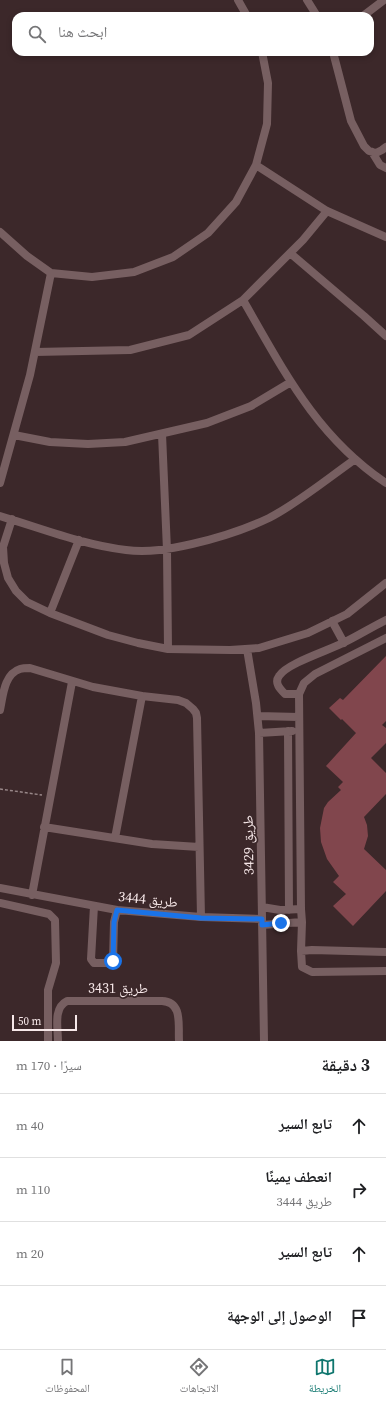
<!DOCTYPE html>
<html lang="ar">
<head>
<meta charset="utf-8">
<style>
  :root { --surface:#fff; --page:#f2f2f2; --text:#202124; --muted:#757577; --line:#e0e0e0; --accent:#0f766e }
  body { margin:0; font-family:"Source Serif 4","Noto Naskh Arabic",serif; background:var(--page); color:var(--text); direction:rtl }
  .scale { position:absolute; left:12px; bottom:10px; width:65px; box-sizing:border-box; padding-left:4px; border:2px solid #f7e8e9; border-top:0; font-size:11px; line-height:14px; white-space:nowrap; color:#f7e8e9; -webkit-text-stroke:3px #3c282a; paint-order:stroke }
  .stop { position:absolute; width:12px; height:12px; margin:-9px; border:3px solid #1a73e8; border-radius:50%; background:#fff }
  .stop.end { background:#1a73e8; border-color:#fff; box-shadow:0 1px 4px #0008 }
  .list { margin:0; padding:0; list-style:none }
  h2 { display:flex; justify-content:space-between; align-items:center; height:52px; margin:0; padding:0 16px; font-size:17px }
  h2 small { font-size:13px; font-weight:400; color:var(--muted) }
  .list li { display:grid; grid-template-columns:26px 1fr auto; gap:12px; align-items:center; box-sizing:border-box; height:64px; padding:0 16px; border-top:1px solid var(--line) }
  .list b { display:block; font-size:15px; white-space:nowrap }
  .list p { margin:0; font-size:13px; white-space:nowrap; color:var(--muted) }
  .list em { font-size:13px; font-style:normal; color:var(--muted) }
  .icon { flex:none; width:22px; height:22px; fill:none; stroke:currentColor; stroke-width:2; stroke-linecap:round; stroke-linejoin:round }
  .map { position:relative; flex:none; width:386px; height:1041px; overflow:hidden; direction:ltr }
  .search { position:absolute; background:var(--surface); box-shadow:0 2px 6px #0003; left:12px; right:12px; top:12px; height:44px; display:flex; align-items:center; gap:10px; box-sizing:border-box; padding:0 14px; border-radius:12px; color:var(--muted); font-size:15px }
  .sheet { height:308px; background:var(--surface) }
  nav { display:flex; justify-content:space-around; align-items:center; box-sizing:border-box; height:56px; border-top:1px solid var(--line); background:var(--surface); font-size:11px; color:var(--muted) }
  nav a { display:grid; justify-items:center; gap:2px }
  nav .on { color:var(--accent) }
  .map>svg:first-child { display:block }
  .building { fill:#81464d }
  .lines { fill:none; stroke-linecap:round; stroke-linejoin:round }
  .path { stroke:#988788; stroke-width:1.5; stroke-dasharray:3 2; stroke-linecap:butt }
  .minor { stroke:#775f61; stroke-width:8 }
  .route { stroke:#1a73e8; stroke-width:5 }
  .labels { text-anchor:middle; stroke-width:3.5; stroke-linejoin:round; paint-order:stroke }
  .street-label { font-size:14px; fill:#f7e8e9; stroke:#3c282a }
</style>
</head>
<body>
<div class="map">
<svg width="386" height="1041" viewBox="0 0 386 1041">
  <rect width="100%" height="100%" fill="#3c282a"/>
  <path class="building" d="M 386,656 L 386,721 L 382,725 L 386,728 L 386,743 L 371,758 L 386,773 L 386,794 L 364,817 L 367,825 L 368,836 L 364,849 L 386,870 L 386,891 L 353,926 L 333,906 L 346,894 L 333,882 L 339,876 L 327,859 L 321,842 L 320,828 L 324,808 L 328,802 L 341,790 L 338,787 L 343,782 L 326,766 L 356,733 L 342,719 L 341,720 L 329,708 L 340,698 L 343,700 Z"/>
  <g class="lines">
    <path class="path" d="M 0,789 L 42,795"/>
    <path class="minor" d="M 238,0 L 247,16
      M 307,0 L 317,16
      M 363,16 L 384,0
      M 333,52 L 351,121 L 364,146 L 369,151 L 376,153 L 382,150 L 386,147
      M 372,152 L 380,165 L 386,168
      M 256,165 L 327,211 L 386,237
      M 0,232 L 27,256 L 51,273 L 30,375 L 0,483
      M 290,253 L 364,316 L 386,336
      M 51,273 L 92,277 L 134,272 L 173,257 L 208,233 L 236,202 L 256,165 L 267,124 L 268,83 L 262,52
      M 243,300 C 284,371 316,436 386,483
      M 35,352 L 130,350 L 189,335 L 243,300 L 303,240 L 327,211
      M 162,434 L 167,550 L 168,649
      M 14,435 L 50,442 L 88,444 L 125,442 L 207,423 L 251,406 L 291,382
      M 0,516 C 41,528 83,545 126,550 C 148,553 170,549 192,544 C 218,538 244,530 269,518 C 298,503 327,479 354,460
      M 12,519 L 3,547 L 4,563 L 8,578 L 16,591 L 27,602 L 50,613 L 108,635 L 138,643 L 168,649 L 230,650 L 259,648 L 308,633 L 347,614 L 386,583
      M 50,613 L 79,540
      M 332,621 L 344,643
      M 386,638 L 315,674 L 304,683 L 299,694 L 301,909 L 302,922 L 301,951 L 312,950 L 386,952
      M 247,649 L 256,703 L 259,733 L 264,1041
      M 299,694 L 285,694 C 280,689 274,683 279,676 C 287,663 330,650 345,642 C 359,635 372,627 386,620
      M 0,710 C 3,696 4,674 20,669 C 23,668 27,668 30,668 L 93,687 L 142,696 L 178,700 L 186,703 L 193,709 L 196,713 L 197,718 L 201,917
      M 258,716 L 299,717
      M 288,731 L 289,910
      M 259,733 L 292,731
      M 44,827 L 152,844 L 199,847
      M 115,838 L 142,696
      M 0,888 L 117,910 L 201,917 L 262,919
      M 32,895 L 72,682
      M 0,903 L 49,914 L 55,920 L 56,963 L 48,990 L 48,1041
      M 94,906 L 91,959 L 94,963 L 111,963 L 113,961 L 114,922 L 117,910
      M 262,907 L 280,910 L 301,909
      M 262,925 L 302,922
      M 301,951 L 302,967 L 312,972 L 386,971
      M 58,1041 C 58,1028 53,1008 67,1001 L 162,1001 C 183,1002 178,1025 179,1041"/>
  </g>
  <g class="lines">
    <path class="route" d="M 113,961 L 114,922 L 117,910 L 201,918 L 262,919 L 262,925 L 281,923"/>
  </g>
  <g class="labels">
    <g class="street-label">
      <text transform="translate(248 845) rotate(-91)" y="5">طريق 3429</text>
      <text transform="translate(148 899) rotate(6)" y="5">طريق 3444</text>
      <text x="118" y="993">طريق 3431</text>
    </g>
  </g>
</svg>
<div class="scale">50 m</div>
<div class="stop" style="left:113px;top:961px"></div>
<div class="stop end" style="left:281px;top:923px"></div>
<div class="search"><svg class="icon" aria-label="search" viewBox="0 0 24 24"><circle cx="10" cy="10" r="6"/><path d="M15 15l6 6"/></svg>ابحث هنا</div>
</div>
<section class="sheet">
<h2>3 دقيقة<small>سيرًا · 170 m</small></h2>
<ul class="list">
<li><svg class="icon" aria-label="ahead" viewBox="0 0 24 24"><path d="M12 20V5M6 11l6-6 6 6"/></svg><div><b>تابع السير</b></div><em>40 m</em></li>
<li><svg class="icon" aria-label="right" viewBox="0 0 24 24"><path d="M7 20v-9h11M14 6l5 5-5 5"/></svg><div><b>انعطف يمينًا</b><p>طريق 3444</p></div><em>110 m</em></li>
<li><svg class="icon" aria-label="ahead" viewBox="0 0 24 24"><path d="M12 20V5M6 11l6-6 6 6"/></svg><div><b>تابع السير</b></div><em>20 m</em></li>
<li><svg class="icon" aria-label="arrive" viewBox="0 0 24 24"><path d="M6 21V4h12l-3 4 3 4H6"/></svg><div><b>الوصول إلى الوجهة</b></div></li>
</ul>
</section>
<nav>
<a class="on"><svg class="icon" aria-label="map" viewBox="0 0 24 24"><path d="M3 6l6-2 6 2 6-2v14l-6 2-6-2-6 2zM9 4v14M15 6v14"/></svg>الخريطة</a>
<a><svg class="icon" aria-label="directions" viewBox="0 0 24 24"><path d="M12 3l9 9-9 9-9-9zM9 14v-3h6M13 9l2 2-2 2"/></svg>الاتجاهات</a>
<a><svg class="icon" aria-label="saved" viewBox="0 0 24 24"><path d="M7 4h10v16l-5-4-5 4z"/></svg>المحفوظات</a>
</nav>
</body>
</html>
